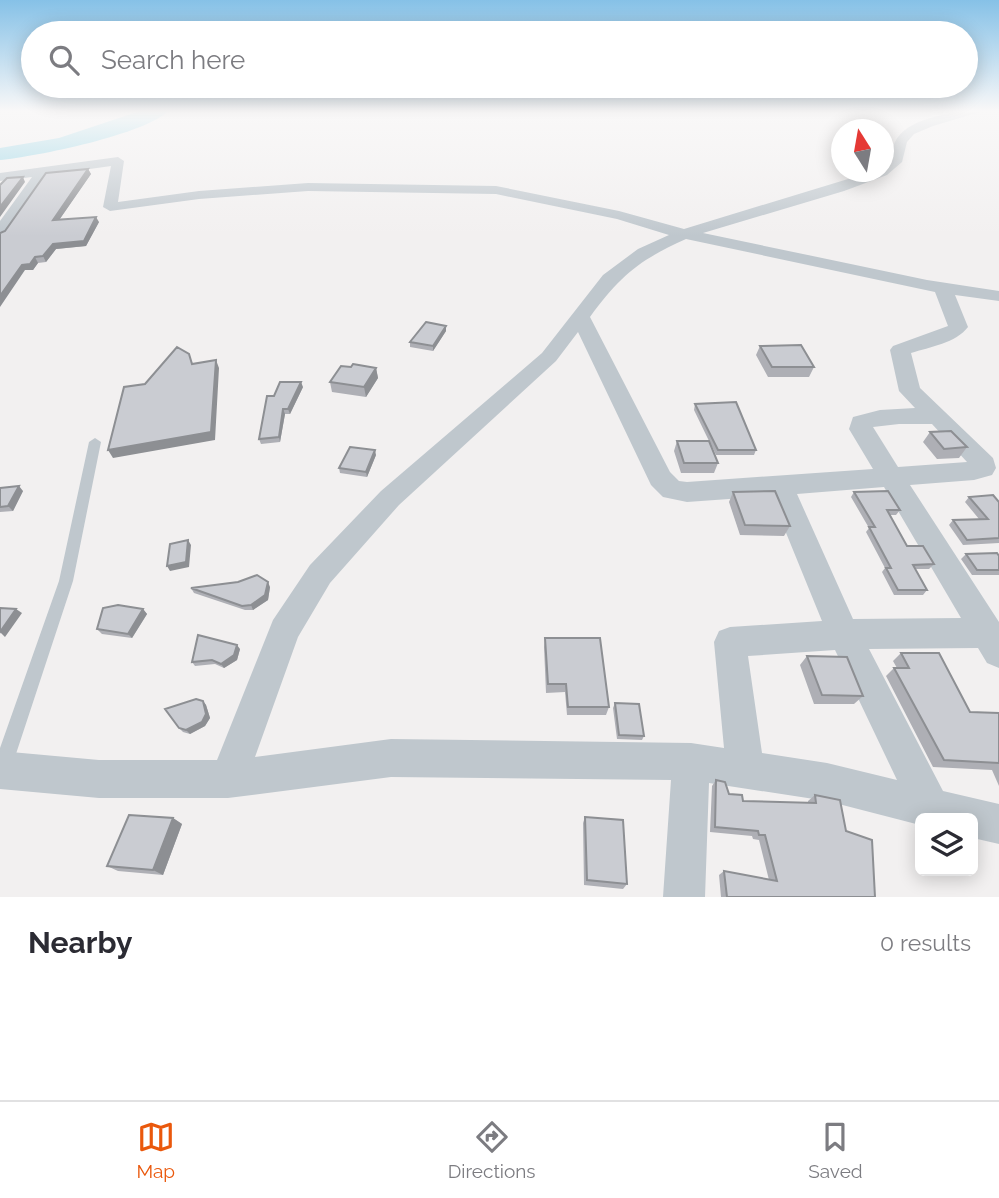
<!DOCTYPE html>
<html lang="en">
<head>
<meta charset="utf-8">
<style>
  :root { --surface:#fff; --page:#f2f2f3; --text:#2b2b33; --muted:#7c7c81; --line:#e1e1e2; --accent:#ea580c }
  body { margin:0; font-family:Raleway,sans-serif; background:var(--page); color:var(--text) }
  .controls { position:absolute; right:21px; bottom:21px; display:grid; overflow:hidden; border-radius:10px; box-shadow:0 4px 18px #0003 }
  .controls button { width:63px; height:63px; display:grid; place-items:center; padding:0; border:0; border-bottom:2px solid var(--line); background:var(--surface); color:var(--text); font:35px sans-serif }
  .compass { position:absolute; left:831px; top:119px; width:63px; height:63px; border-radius:50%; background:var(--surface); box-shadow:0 4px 18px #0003; rotate:349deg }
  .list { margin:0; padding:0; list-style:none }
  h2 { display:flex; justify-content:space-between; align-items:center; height:91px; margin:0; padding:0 28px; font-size:30px }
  h2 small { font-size:23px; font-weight:400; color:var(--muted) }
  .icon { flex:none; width:38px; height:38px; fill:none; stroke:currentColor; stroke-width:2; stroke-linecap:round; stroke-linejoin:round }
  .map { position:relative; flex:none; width:999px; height:897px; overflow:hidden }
  .search { position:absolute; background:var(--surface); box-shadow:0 4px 18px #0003; left:21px; right:21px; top:21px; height:77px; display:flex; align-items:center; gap:18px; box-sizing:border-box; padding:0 24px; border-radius:38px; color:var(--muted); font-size:26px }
  .sheet { height:203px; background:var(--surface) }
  nav { display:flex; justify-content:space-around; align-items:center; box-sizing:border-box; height:98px; border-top:2px solid var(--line); background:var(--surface); font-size:19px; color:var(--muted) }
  nav a { display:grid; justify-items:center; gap:4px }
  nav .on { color:var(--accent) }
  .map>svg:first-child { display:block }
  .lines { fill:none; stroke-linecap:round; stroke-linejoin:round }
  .river { fill:#93d4e5; fill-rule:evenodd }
  .lane { fill:#bfc7cd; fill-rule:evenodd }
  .street { fill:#bfc7cd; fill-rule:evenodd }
  .wall { fill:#aeafb5 }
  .shaded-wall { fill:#8d8f93 }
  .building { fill:#caccd2; stroke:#8d8f93; stroke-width:2 }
</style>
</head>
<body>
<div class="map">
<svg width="999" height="897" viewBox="0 0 999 897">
  <rect width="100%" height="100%" fill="#f2f0f0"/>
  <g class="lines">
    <path class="river" d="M 143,110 L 169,110 C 148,134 34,157 0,160 L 0,148 L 59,138 Z"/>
    <path class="lane" d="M 95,438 L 101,442 L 73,581 L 12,766 L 10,773 L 3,775 L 0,774 L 0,748 L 59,581 L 89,442 Z"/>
    <path class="street" d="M 966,110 L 986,110 L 933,126 L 914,134 L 907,142 L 902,162 L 887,175 L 844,191 L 703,233 L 927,280 L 999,291 L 999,301 L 955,295 L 968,327 C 956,343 930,347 911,353 L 920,388 L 993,458 L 996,468 L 992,475 L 974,480 L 910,485 L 999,622 L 999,668 L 987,663 L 978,648 L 869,649 L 943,791 L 999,804 L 999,844 L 973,838 L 973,818 L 920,818 L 920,825 L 827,801 L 709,783 L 705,897 L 663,897 L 671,780 L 391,777 L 228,798 L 99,798 L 0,789 L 0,751 L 99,760 L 217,760 L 273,620 L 310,565 L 381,491 L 542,353 L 603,275 L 638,249 L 669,235 L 617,219 L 496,194 L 308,191 L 199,199 L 110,211 L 103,207 L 111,166 L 47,175 L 6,235 L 0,237 L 0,221 L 32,177 L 0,181 L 0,173 L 118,157 L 124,161 L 118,202 L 199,191 L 308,183 L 496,186 L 619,211 L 684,229 L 871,172 L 884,172 L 884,166 C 894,158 890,152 895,142 C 906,119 944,115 966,110 ZM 686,239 L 935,292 L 948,326 L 893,346 L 890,350 L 899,391 L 915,408 L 880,410 L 853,417 L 849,429 L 873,469 L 687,482 L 679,481 L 670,472 L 590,317 C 620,276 639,260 686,239 ZM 578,332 L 651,485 L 663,497 L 687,502 L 771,496 L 822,621 L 730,627 L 719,631 L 714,642 L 724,748 L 691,743 L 391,739 L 255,757 L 298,637 L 330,583 L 399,505 L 556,361 ZM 899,424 L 932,424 L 967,462 L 898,467 L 873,427 ZM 884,487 L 961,618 L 853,619 L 797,494 ZM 835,650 L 897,780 L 827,763 L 762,753 L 748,656 Z"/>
  </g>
  <path class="wall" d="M 88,169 L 91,174 L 59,220 L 99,222 L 86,246 L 56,249 L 46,262 L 38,263 L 33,270 L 25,270 L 5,231 Z
    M 446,326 L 446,331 L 433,351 L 410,347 L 410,342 Z
    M 760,346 L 814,367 L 809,377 L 768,377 L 756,355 Z
    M 351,367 L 376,368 L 378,378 L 366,397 L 332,392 L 330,382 Z
    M 303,387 L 290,414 L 285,414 L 280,442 L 261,444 L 259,439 L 274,396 Z
    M 695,404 L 756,450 L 754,455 L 716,455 L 710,442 L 718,463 L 714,473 L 681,473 L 674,451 L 677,441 L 709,441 L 694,410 Z
    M 930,432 L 967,447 L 959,458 L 937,459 L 923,442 Z
    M 376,455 L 367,477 L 340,473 L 339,468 Z
    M 0,488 L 23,491 L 13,511 L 0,512 Z
    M 733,492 L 790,526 L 784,536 L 740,535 L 729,502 Z
    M 854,492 L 900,510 L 896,515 L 889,515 L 907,546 L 934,564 L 929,569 L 915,569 L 927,590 L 923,595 L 894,595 L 882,572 L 885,568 L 866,532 L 869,528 L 851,497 Z
    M 969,497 L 999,502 L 999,543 L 963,545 L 949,525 L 953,520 L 979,519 L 965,502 Z
    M 966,554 L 999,556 L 999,575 L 972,575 L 961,559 Z
    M 270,587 L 268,600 L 253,610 L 245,610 L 194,593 L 191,588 Z
    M 143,609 L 147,614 L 132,638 L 102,634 L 97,629 Z
    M 545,638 L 609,707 L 606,715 L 567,715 L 565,692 L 546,693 L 544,647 Z
    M 240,649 L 237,660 L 224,668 L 215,664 L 195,666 L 192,662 Z
    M 901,653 L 970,712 L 999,713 L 999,786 L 992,770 L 933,767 L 886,676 L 894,668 L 897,668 L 893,661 Z
    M 807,656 L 863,696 L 854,704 L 814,704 L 800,665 Z
    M 203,701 L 206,705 L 210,718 L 205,726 L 190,734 L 183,732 L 179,728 Z
    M 615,703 L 644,736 L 642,740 L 617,739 L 613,708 Z
    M 716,780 L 729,794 L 743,801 L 808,803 L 808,801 L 815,795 L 846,831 L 875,897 L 721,897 L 719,875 L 724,871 L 769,880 L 759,840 L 753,839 L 752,836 L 710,832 L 712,786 Z
    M 585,817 L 627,884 L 623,889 L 584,885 L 583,823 Z
    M 173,818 L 182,824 L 163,875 L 118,871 L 107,866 Z"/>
  <path class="shaded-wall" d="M 88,169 L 91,174 L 55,226 L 53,220 Z
    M 23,177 L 25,182 L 0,217 L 0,207 Z
    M 96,217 L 99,222 L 86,246 L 56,249 L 46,262 L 43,256 L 53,244 Z
    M 35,257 L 38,263 L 33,270 L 25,270 L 0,307 L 0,296 L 22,265 Z
    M 446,326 L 446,331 L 433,351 L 433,346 Z
    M 216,360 L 219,368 L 215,440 L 113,458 L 108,450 Z
    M 376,368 L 378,378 L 366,397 L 364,387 Z
    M 301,382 L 303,387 L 290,414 L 288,409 Z
    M 283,409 L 285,414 L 280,442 L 279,437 Z
    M 375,450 L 376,455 L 367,477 L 366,472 Z
    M 19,486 L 23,491 L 13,511 L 8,506 Z
    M 188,540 L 191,545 L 189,567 L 170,571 L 167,566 Z
    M 268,582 L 270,587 L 268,600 L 253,610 L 251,605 Z
    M 16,609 L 22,613 L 5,637 L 0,632 Z
    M 143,609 L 147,614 L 132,638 L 128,634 Z
    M 237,645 L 240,649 L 237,660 L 224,668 L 221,664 Z
    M 203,701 L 206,705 L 210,718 L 205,726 L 190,734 L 186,730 Z
    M 173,818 L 182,824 L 163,875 L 153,870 Z"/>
  <path class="building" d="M 88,169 L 53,220 L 96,217 L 84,241 L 53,244 L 43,256 L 35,257 L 30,264 L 22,265 L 0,296 L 0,233 L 5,231 L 46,173 Z
    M 23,177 L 0,207 L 0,185 L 7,178 Z
    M 426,322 L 446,326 L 433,346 L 410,342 Z
    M 801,345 L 814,367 L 772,367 L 760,346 Z
    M 177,347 L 189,354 L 192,364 L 216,360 L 211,432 L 108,450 L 124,387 L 145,384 Z
    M 353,364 L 376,368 L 364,387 L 330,382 L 341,366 L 351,367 Z
    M 280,382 L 301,382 L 288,409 L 283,409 L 279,437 L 259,439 L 267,396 L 274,396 Z
    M 736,402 L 756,450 L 718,450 L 695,404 Z
    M 951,431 L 967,447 L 944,449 L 930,432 Z
    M 677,441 L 709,441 L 718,463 L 684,463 Z
    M 350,447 L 375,450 L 366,472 L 339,468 Z
    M 19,486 L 8,506 L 0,507 L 0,488 Z
    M 775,491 L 790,526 L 745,525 L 733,492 Z
    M 888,491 L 900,510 L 887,510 L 907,546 L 923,546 L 934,564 L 913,565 L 927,590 L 898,590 L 886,568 L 891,568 L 869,527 L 875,527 L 854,492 Z
    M 993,495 L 999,502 L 999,538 L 967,540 L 953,520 L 988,519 L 969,497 Z
    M 188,540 L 186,562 L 167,566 L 170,544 Z
    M 997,553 L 999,556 L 999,570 L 977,570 L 966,554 Z
    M 257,575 L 268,582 L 265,595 L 251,605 L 242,606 L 191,588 L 238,582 Z
    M 118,605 L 143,609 L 128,634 L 97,629 L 103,608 Z
    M 0,608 L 16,609 L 0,632 Z
    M 198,635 L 237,645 L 234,655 L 221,664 L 212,660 L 192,662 Z
    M 545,638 L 600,638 L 609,707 L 568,707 L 566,684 L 548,684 Z
    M 901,653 L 939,653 L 970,712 L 999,713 L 999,763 L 944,760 L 894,668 L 909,668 Z
    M 807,656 L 847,657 L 863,696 L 822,695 Z
    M 196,699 L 203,701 L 206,714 L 202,722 L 186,730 L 179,728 L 165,709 Z
    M 615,703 L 639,704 L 644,736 L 619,735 Z
    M 716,780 L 725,782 L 729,794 L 742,795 L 743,801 L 816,803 L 815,795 L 840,800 L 846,831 L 872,840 L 875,897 L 727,897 L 724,871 L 777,881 L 765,835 L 759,835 L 758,831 L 715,827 Z
    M 129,815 L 173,818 L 153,870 L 107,866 Z
    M 585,817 L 623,820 L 627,884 L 587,880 Z"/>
  <linearGradient id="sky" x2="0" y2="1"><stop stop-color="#86c1e7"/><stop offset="0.47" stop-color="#f9f8f8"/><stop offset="1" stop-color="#f9f8f8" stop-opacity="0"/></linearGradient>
  <rect width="999" height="236" fill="url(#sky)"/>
</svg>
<div class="controls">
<button><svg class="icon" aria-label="layers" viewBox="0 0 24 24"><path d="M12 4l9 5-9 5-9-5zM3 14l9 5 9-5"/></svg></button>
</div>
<svg class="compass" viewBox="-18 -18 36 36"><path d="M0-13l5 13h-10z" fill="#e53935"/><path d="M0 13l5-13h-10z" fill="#7c7c81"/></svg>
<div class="search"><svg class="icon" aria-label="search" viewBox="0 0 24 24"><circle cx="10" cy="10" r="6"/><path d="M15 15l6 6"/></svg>Search here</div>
</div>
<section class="sheet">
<h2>Nearby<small>0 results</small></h2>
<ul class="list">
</ul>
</section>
<nav>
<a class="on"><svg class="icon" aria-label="map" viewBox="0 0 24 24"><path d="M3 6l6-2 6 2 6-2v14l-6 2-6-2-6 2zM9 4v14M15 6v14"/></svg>Map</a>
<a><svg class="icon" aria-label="directions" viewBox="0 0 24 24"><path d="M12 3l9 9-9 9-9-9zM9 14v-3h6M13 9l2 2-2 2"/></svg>Directions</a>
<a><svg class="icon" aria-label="saved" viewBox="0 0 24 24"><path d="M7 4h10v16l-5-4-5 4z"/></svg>Saved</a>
</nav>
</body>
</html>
